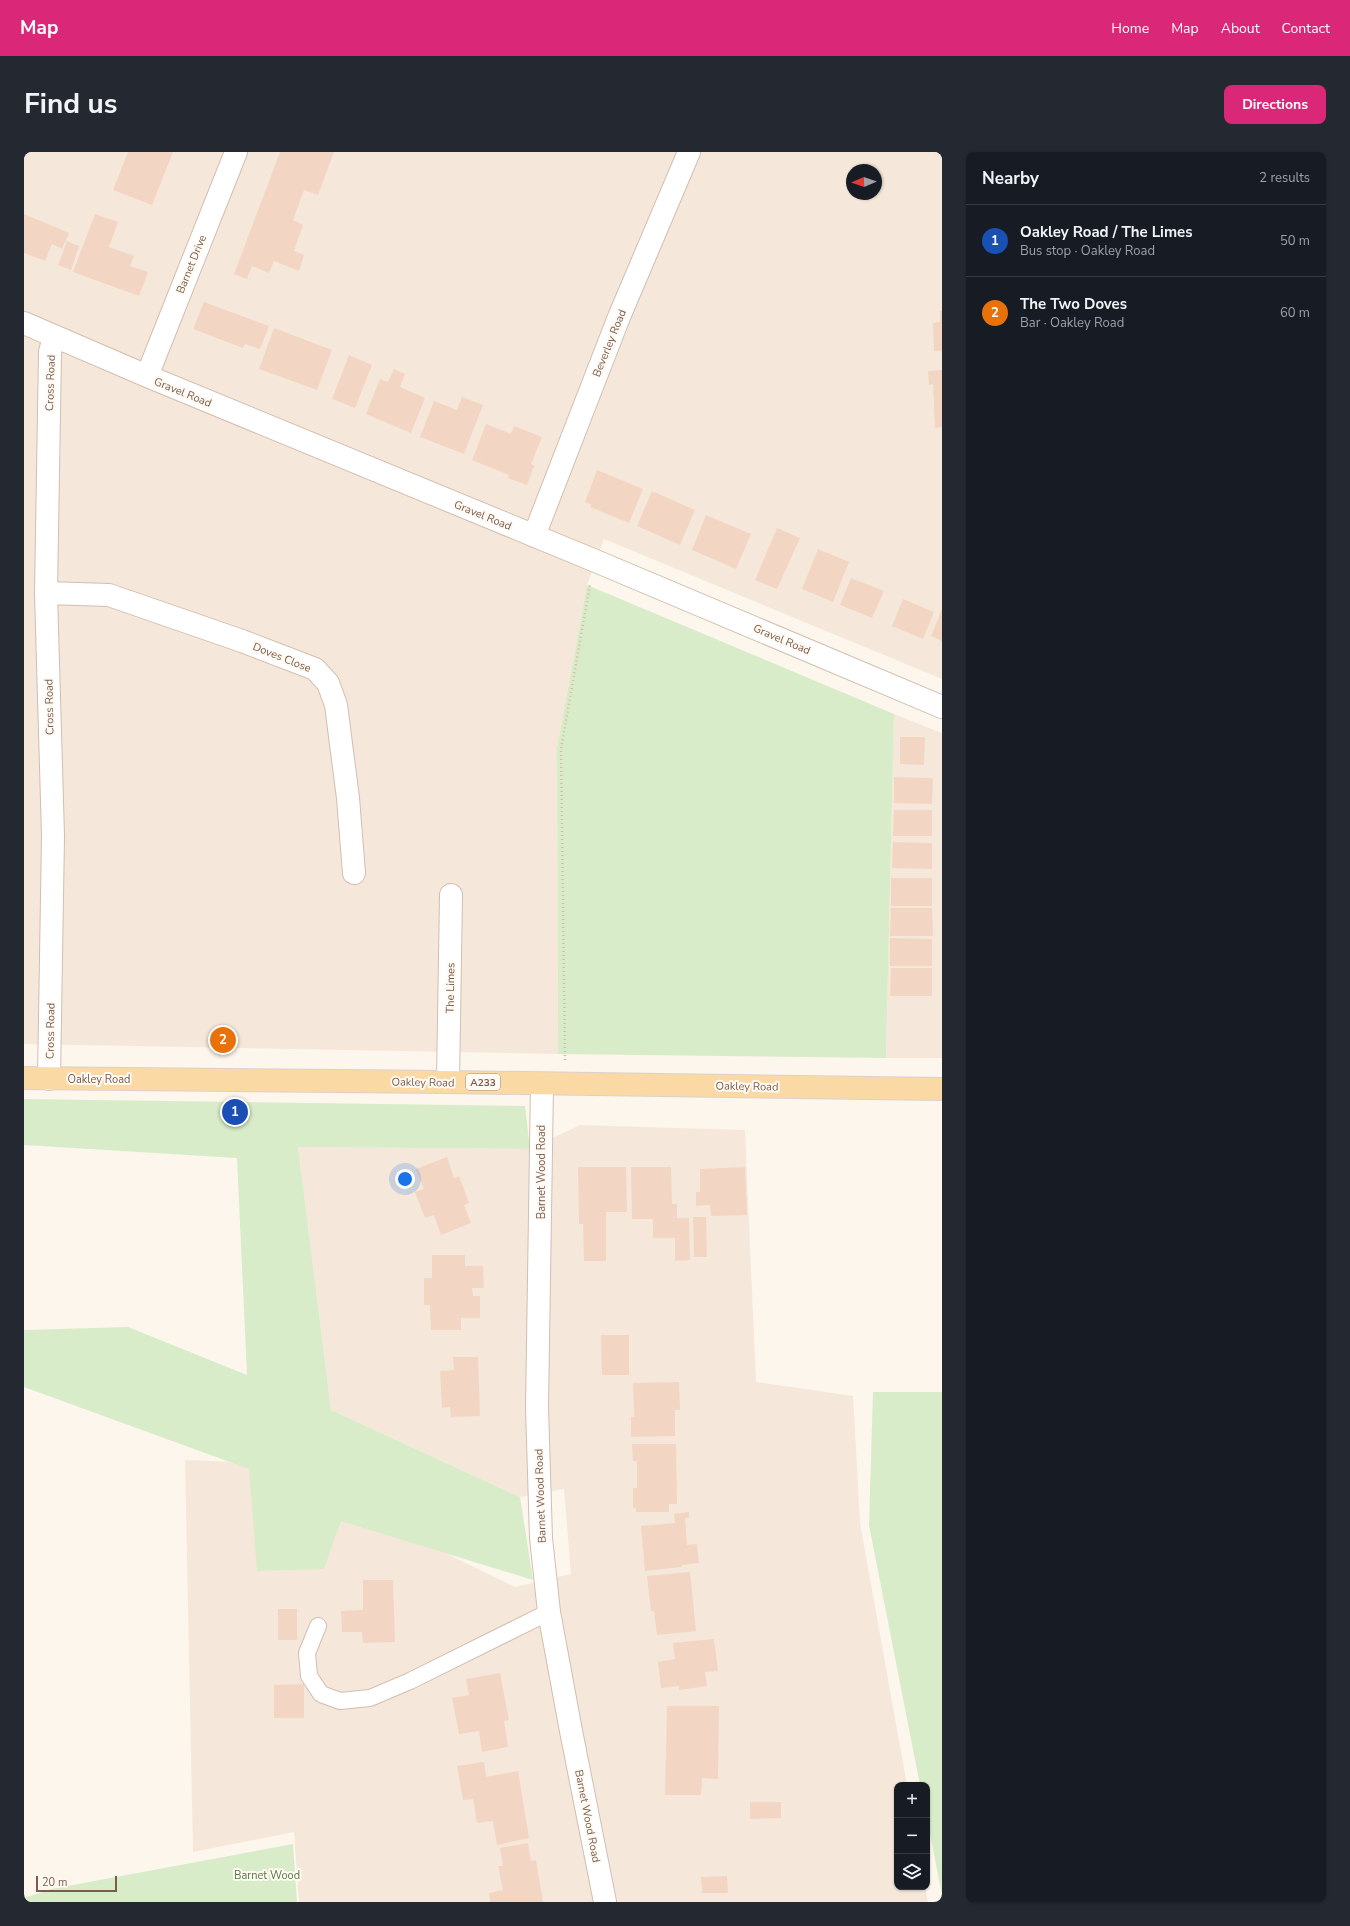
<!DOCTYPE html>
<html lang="en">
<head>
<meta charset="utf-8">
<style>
  :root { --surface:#171b24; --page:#242831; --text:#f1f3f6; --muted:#9ea1a6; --line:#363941; --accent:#db2777 }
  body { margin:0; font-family:"Nunito Sans",sans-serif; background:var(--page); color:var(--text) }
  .controls { position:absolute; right:12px; bottom:12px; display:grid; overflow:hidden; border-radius:8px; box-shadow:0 1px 3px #0004 }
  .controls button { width:36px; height:36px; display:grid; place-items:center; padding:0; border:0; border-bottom:1px solid var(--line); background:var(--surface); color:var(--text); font:20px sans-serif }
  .compass { position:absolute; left:822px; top:12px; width:36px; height:36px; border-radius:50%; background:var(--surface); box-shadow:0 1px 3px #0004; rotate:268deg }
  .scale { position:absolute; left:12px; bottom:10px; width:81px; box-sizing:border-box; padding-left:4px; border:2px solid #7a5c4d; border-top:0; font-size:11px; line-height:14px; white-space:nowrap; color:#7a5c4d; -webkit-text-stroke:3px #fffaf3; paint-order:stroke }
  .you { position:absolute; left:381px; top:1027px; width:14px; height:14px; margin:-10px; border:3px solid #fff; border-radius:50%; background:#1a73e8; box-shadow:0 0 0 6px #1a73e833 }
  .badge { display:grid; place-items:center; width:26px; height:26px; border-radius:50%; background:var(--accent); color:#fff; font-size:13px; font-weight:700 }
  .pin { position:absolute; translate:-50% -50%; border:2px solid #fff; box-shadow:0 1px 4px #0006 }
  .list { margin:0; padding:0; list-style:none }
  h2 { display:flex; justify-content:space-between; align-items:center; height:52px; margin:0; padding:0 16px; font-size:17px }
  h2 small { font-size:13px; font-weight:400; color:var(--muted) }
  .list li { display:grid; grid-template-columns:26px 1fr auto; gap:12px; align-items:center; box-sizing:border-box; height:72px; padding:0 16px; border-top:1px solid var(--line) }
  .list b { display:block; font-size:15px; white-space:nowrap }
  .list p { margin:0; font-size:13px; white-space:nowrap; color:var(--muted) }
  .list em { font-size:13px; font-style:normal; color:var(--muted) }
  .icon { flex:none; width:22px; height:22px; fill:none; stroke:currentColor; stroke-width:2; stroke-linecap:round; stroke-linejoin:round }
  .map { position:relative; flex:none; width:918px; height:1750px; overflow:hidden; border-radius:8px }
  header { display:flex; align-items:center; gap:24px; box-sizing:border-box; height:56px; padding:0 20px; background:var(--accent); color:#fff }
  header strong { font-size:19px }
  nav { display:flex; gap:22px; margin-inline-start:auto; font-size:14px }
  .intro { display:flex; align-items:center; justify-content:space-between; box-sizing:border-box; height:96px; padding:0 24px }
  h1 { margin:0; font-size:28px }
  .button { padding:10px 18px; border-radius:8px; background:var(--accent); color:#fff; font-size:14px; font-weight:700 }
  main { display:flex; gap:24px; padding:0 24px }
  aside { flex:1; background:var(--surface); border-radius:8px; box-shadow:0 1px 3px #0004 }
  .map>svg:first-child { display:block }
  .residential { fill:#f5e8da; fill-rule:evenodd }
  .green { fill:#d8ecc9 }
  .building { fill:#f3d5c3 }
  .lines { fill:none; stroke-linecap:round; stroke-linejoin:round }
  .service-casing { stroke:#d1beb0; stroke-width:18 }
  .minor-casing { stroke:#d1beb0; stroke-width:24 }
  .primary-casing { stroke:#dad1cd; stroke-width:24 }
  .path { stroke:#d9b8a5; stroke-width:2.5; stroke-dasharray:1 3; stroke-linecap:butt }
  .service { stroke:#fff; stroke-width:16 }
  .minor { stroke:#fff; stroke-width:22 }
  .primary { stroke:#fbd9a5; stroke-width:22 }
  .labels { text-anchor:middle; stroke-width:4; stroke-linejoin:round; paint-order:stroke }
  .shield { fill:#fffaf3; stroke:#a28b7f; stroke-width:1 }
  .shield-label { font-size:10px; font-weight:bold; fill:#7a5c4d }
  .street-label { font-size:11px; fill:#7a5c4d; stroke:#fffaf3 }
  .park-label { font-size:11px; fill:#537a41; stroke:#fffaf3 }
</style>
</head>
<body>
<header>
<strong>Map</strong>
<nav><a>Home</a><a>Map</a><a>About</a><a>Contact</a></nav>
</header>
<div class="intro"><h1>Find us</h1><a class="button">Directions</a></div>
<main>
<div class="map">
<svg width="918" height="1750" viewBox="0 0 918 1750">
  <rect width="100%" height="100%" fill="#fdf6ec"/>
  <path class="residential" d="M 0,0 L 918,0 L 918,527 L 580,387 L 563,433 L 533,596 L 534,902 L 0,892 ZM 828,18 L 852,18 L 852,42 L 828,42 Z
    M 870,562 L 918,581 L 918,906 L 862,906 Z
    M 556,973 L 721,978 L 732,1230 L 829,1244 L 836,1371 L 883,1633 L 873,1633 L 873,1735 L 901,1735 L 904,1750 L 275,1750 L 270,1680 L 169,1700 L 161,1308 L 236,1311 L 491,1435 L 547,1422 L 540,1337 L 496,1345 L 307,1258 L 274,995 L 506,997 Z"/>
  <path class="green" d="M 563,433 L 870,562 L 862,906 L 534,902 L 533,596 Z
    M 0,947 L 501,954 L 506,997 L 274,995 L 307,1258 L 496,1345 L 509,1428 L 317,1369 L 300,1417 L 233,1419 L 225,1317 L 0,1235 L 0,1178 L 104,1175 L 223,1223 L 213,1006 L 0,993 Z
    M 849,1240 L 918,1240 L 918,1743 L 903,1667 L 903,1633 L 896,1633 L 845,1373 Z
    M 269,1692 L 273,1750 L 0,1750 L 0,1746 L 27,1737 Z"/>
  <path class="building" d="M 104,0 L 149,0 L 128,53 L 89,38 Z
    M 256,0 L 310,0 L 294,43 L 280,38 L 269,68 L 279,73 L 270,99 L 280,103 L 275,119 L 250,109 L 245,121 L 228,114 L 223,127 L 210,122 Z
    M 0,62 L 45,81 L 38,97 L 28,92 L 21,109 L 0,101 Z
    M 71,62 L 94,70 L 85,95 L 110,104 L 106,114 L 124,120 L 115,144 L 49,120 Z
    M 43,89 L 55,94 L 47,118 L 34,113 Z
    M 180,150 L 245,174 L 236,197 L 221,192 L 219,196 L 169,177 Z
    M 916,159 L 918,159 L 918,199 L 910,199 L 909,171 L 916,170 Z
    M 250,176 L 308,198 L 293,238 L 235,217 Z
    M 325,203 L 348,213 L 331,256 L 308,247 Z
    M 370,217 L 381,222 L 376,235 L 401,246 L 387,281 L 342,262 L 356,227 L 364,230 Z
    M 918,218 L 918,275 L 911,276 L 909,232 L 905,233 L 904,219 Z
    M 438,245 L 459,253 L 440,302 L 396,285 L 410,249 L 433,258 Z
    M 462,272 L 487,282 L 490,274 L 518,285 L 507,312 L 510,314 L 503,333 L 484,326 L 485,323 L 448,308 Z
    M 573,318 L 619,337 L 605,371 L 566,355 L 568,353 L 561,350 Z
    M 628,339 L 671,358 L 656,393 L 613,374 Z
    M 682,363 L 727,382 L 712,417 L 668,398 Z
    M 753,376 L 776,386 L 753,437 L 731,428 Z
    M 794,397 L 825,410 L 809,450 L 778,437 Z
    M 827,426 L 860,439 L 848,466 L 816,453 Z
    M 879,447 L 910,460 L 899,487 L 868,474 Z
    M 918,457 L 918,489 L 907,484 Z
    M 876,585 L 901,585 L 900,613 L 876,612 Z
    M 870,625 L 909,626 L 908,652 L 870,651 Z
    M 870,658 L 908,658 L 908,684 L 869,684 Z
    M 869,690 L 908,691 L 908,717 L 868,716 Z
    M 867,726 L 908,726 L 908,754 L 867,754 Z
    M 867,756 L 908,756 L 909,784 L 866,784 Z
    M 866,786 L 908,787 L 908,814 L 866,814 Z
    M 867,816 L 908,816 L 908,844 L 866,844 Z
    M 423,1005 L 430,1026 L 435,1024 L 445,1051 L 440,1053 L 447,1071 L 417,1083 L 410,1063 L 401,1066 L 391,1040 L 400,1037 L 392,1017 Z
    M 554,1015 L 602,1015 L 603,1060 L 582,1060 L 582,1109 L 560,1109 L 559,1072 L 555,1072 Z
    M 607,1015 L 647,1015 L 648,1052 L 653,1052 L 653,1066 L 665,1066 L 666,1108 L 651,1109 L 651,1086 L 629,1086 L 629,1067 L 608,1067 Z
    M 721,1015 L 723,1063 L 687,1064 L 686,1053 L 672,1054 L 672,1040 L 676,1040 L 676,1017 Z
    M 669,1065 L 682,1065 L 683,1105 L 670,1105 Z
    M 408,1103 L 441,1103 L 441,1114 L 459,1114 L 460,1136 L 448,1136 L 449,1144 L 456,1144 L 456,1166 L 437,1166 L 437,1178 L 407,1178 L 406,1153 L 400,1153 L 400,1126 L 408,1126 Z
    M 577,1183 L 605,1183 L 605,1223 L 578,1223 Z
    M 429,1205 L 454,1205 L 456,1264 L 427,1265 L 426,1255 L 418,1256 L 416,1219 L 430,1218 Z
    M 655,1230 L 656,1258 L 651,1258 L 651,1284 L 607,1285 L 607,1265 L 610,1265 L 609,1231 Z
    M 608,1292 L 652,1292 L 653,1352 L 645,1352 L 645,1360 L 612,1360 L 612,1356 L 609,1356 L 609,1336 L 613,1336 L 613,1309 L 609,1309 Z
    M 665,1360 L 665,1366 L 661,1366 L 663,1393 L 673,1392 L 675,1411 L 658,1413 L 658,1415 L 621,1419 L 617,1374 L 651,1371 L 650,1362 Z
    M 666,1420 L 672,1479 L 633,1483 L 630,1459 L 627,1459 L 623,1424 Z
    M 339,1428 L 369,1428 L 371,1490 L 339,1491 L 338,1480 L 318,1480 L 317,1459 L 339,1458 Z
    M 254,1457 L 273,1457 L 273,1488 L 254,1488 Z
    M 690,1487 L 694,1519 L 681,1520 L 683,1534 L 655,1538 L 655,1534 L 637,1536 L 634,1510 L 651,1507 L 649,1491 Z
    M 476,1521 L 485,1568 L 480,1569 L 484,1595 L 458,1600 L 455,1579 L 435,1582 L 428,1546 L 445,1543 L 442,1527 Z
    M 280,1532 L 280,1566 L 250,1566 L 250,1533 Z
    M 643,1554 L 695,1554 L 694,1627 L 678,1626 L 677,1643 L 641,1643 Z
    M 460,1610 L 462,1625 L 494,1619 L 505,1686 L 473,1693 L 469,1669 L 453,1671 L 449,1647 L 439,1648 L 433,1614 Z
    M 726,1650 L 757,1650 L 757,1666 L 726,1667 Z
    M 504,1691 L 507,1709 L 512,1708 L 519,1750 L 466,1750 L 465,1741 L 479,1738 L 474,1714 L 479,1714 L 476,1696 Z
    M 703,1724 L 704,1741 L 678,1741 L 677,1725 Z"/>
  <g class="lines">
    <defs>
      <path id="service" d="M 294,1474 L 283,1501 L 285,1524 L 297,1542 L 316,1549 L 346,1546 L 386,1529 L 525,1460"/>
      <path id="minor" d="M 0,171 L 123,224 L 574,410 L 918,555
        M 123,224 L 212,0
        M 510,384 L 595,165 L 665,0
        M 22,441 L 85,443 L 218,489 L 291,517 L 304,531 L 312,553 L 324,646 L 330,721
        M 25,927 L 29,684 L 22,441 L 26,200 L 30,184
        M 424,930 L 427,743
        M 518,932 L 513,1256 L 517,1386 L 525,1460 L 547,1579 L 581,1750"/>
      <path id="primary" d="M 0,926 L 424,930 L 918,937"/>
    </defs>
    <use href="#service" class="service-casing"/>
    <use href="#minor" class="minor-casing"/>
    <use href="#primary" class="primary-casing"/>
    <path class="path" d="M 541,908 L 537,597 L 566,433"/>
    <use href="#service" class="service"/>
    <use href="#minor" class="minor"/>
    <use href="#primary" class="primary"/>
  </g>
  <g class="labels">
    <rect class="shield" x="442" y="922" width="34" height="16" rx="3"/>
    <g class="shield-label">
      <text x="459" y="934">A233</text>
    </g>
    <g class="street-label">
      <text transform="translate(167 112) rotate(-68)" y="4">Barnet Drive</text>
      <text transform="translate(585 191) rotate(-68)" y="4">Beverley Road</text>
      <text transform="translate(26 231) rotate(-88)" y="4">Cross Road</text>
      <text transform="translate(159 240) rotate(22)" y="4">Gravel Road</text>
      <text transform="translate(459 363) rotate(22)" y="4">Gravel Road</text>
      <text transform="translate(758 487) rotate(23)" y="4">Gravel Road</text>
      <text transform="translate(258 505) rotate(22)" y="4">Doves Close</text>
      <text transform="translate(25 555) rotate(-91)" y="4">Cross Road</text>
      <text transform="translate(426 836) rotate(-89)" y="4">The Limes</text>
      <text transform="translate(26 879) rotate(-89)" y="4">Cross Road</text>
      <text x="75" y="931">Oakley Road</text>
      <text transform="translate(399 930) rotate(1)" y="4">Oakley Road</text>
      <text transform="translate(723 934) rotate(1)" y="4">Oakley Road</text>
      <text transform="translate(517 1020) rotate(-90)" y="4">Barnet Wood Road</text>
      <text transform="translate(516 1344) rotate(-92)" y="4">Barnet Wood Road</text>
      <text transform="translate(564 1664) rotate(79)" y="4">Barnet Wood Road</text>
    </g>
    <g class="park-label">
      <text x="243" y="1727">Barnet Wood</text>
    </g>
  </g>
</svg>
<div class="controls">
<button>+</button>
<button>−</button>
<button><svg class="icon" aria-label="layers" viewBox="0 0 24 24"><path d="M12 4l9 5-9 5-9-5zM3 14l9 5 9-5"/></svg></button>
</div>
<svg class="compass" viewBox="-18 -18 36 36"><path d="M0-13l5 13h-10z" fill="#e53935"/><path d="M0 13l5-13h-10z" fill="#9ea1a6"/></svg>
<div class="scale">20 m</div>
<div class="you"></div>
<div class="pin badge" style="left:211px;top:960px;background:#1a4fb4">1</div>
<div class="pin badge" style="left:199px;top:888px;background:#e8710a">2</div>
</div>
<aside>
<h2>Nearby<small>2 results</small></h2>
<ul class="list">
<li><span class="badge" style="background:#1a4fb4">1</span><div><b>Oakley Road / The Limes</b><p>Bus stop · Oakley Road</p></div><em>50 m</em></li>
<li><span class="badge" style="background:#e8710a">2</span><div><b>The Two Doves</b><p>Bar · Oakley Road</p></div><em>60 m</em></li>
</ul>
</aside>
</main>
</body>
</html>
